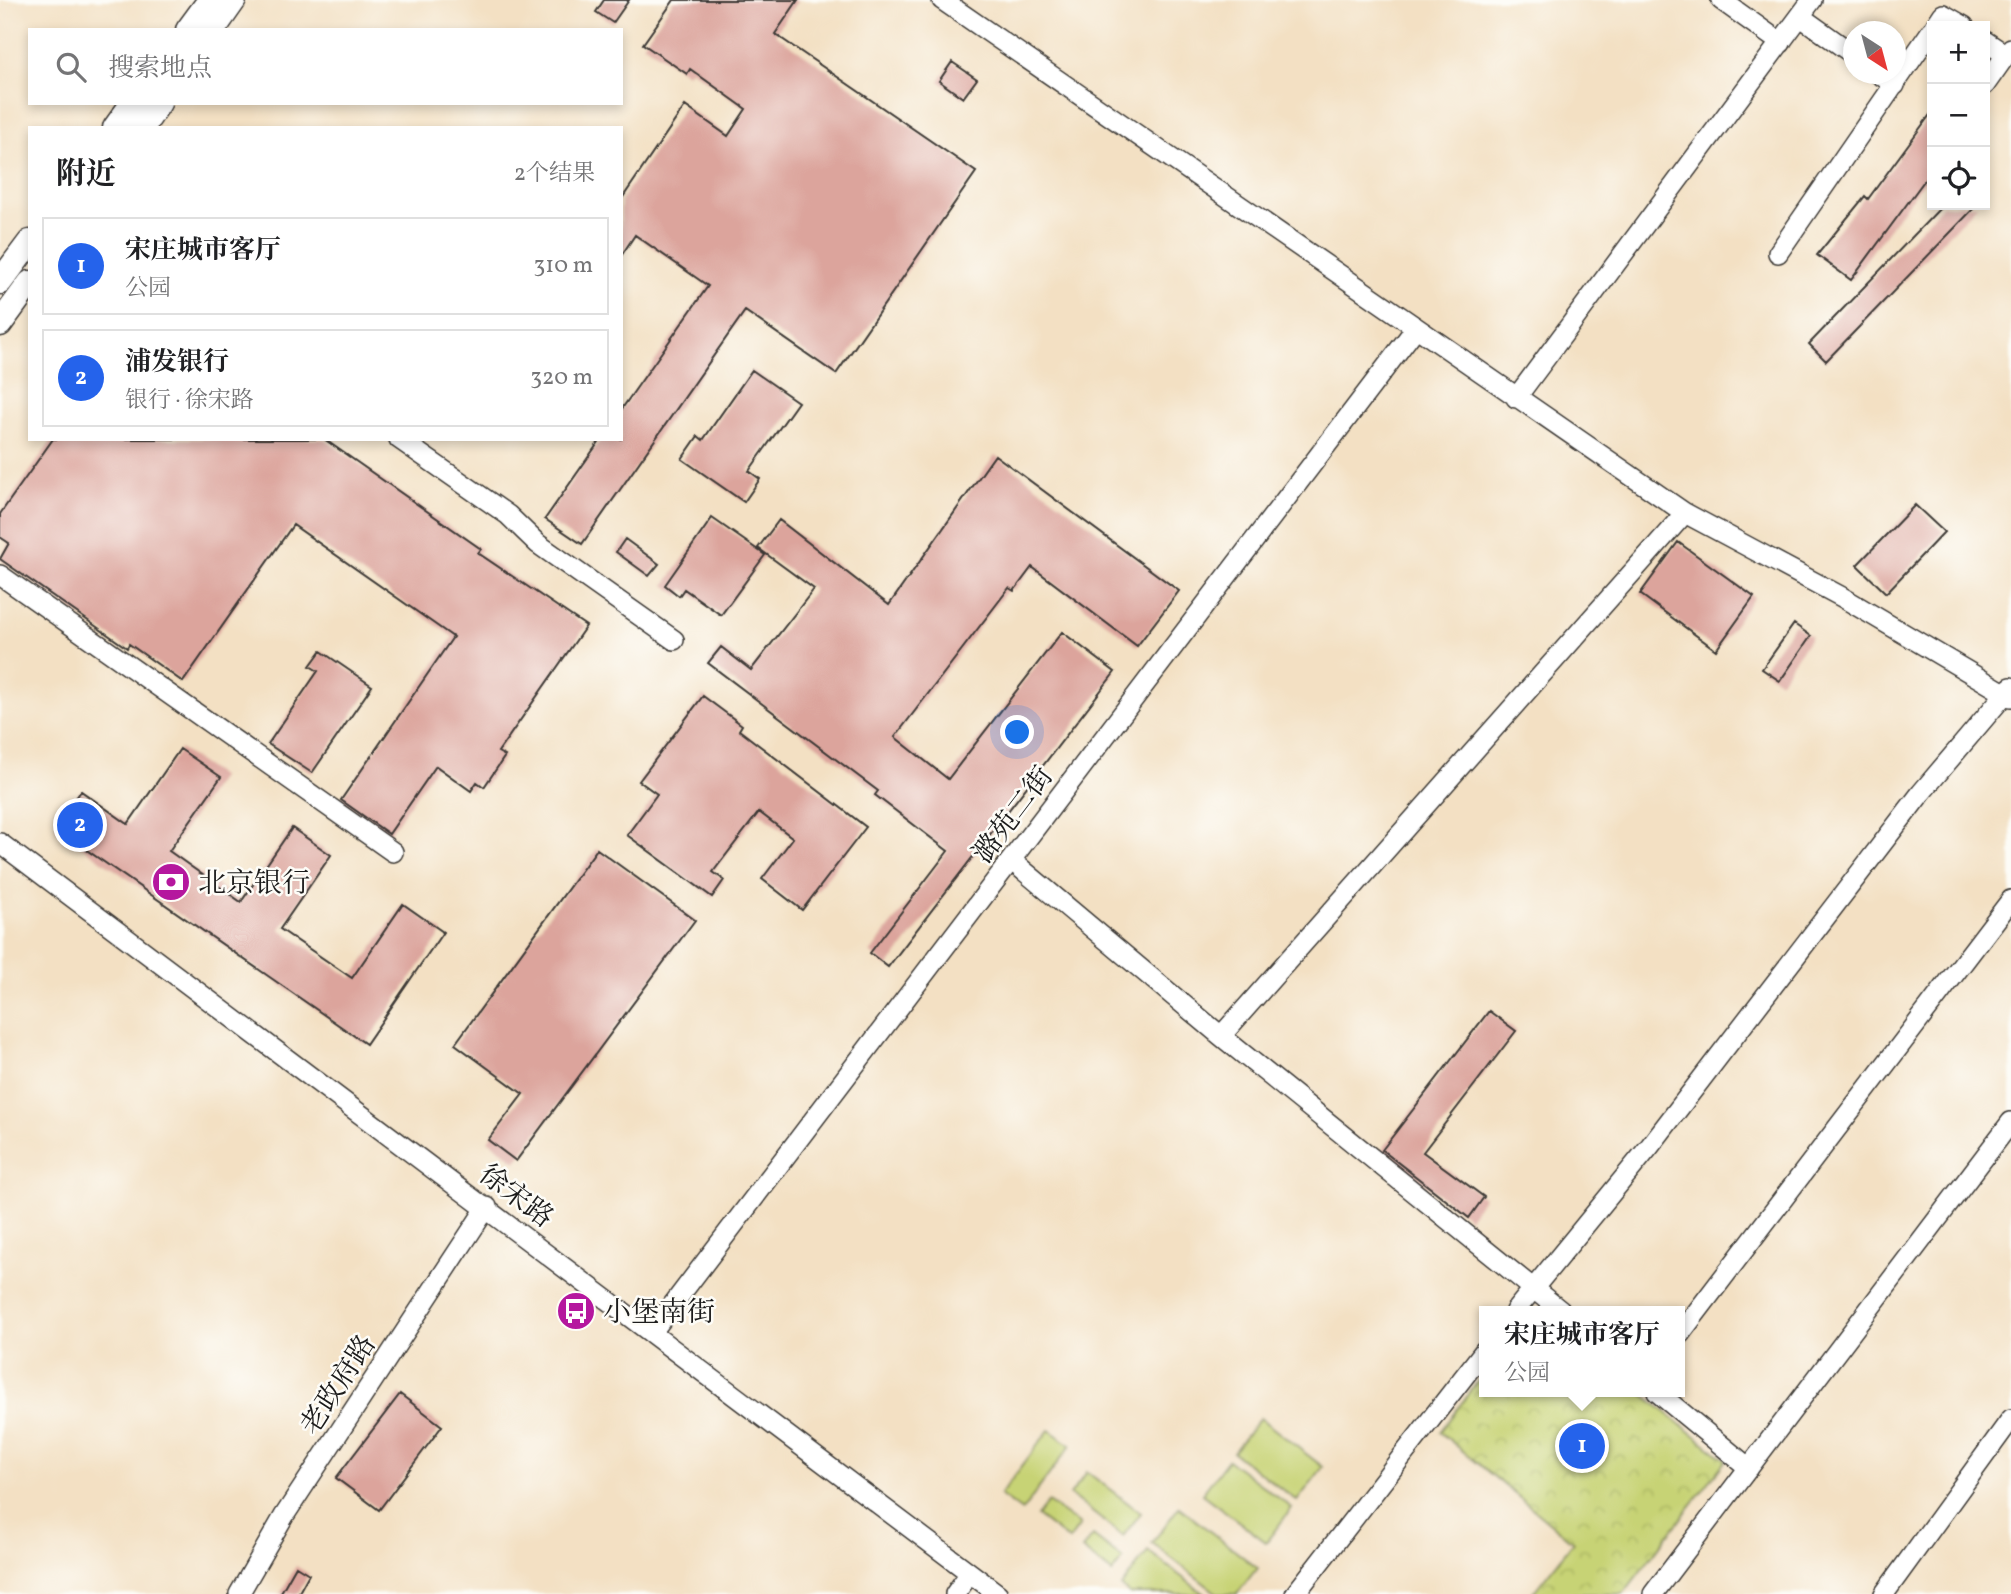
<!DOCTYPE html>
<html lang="zh">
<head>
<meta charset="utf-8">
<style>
  :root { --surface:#fff; --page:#f2f2f2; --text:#202124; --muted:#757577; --line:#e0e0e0; --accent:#2563eb }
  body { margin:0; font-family:Vollkorn,"Noto Serif SC",serif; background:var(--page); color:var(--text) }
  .controls { position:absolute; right:21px; top:21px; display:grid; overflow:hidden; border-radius:0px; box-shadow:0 4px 10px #0003 }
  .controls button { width:63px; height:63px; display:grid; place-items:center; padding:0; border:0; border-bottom:2px solid var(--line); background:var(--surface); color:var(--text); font:35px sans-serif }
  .compass { position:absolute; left:1843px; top:21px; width:63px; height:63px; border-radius:50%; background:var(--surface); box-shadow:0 4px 10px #0003; rotate:144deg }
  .you { position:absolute; left:1018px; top:733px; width:24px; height:24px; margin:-18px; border:5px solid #fff; border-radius:50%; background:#1a73e8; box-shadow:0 0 0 10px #1a73e833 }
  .badge { display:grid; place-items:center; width:46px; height:46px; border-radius:50%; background:var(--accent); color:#fff; font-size:23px; font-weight:700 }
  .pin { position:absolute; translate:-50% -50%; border:4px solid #fff; box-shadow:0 2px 7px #0006 }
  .popup { position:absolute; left:1479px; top:1306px; width:206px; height:91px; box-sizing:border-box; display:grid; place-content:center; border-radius:0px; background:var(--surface); filter:drop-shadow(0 2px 5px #0005); font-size:23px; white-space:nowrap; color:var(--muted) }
  .popup b { font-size:26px; color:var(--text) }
  .popup::after { content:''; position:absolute; left:50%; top:100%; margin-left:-14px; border:14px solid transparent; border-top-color:var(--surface) }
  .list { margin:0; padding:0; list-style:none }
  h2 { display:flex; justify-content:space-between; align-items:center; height:91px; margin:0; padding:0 28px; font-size:30px }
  h2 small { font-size:23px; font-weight:400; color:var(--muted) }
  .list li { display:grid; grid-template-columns:46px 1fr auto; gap:21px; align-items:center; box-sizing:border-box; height:98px; margin:0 14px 14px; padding:0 14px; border:2px solid var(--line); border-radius:0px }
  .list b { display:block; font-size:26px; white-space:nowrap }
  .list p { margin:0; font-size:23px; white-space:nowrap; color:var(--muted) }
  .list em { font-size:23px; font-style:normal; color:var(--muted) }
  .icon { flex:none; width:38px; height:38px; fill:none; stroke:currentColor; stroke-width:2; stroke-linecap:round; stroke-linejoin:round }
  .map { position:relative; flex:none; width:2011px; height:1594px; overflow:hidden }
  .search { position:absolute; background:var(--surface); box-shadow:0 4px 10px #0003; left:28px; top:28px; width:595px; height:77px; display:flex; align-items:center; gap:18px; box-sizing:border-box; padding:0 24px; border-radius:0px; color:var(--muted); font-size:26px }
  .panel { position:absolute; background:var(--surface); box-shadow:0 4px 10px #0003; left:28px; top:126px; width:595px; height:315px; border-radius:0px }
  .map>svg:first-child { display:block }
  .grass { fill:#c7d374; stroke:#727848; stroke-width:2 }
  .park { fill:url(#park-crowns); stroke:#727848; stroke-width:2 }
  .building { fill:#dca49c }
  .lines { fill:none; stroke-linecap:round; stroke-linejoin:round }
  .minor-casing { stroke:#3c3935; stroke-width:22 }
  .major-casing { stroke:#3c3935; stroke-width:27 }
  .minor { stroke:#fff; stroke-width:19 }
  .major { stroke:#fff; stroke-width:24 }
  .labels { text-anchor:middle; stroke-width:5; stroke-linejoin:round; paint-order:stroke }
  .street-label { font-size:28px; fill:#1c1c1c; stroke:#fdfcf7 }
  .poi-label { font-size:28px; fill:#1c1c1c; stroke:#fdfcf7; text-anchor:start }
</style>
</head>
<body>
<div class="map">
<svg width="2011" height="1594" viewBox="0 0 2011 1594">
  <defs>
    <pattern id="park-crowns" width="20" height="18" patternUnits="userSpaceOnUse" patternTransform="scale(1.75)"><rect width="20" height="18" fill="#c7d374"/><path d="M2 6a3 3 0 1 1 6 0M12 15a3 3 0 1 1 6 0" fill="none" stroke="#aab564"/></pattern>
  </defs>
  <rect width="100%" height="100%" fill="#fdfcf7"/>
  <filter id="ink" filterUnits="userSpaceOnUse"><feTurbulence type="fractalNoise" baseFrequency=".0143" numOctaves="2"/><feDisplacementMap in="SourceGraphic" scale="14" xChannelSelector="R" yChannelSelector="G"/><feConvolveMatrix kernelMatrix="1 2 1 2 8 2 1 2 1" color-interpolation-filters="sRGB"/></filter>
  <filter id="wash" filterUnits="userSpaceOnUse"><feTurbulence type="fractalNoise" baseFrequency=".00686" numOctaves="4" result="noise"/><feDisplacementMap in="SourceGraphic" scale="28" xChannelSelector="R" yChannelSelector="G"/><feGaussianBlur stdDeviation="1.57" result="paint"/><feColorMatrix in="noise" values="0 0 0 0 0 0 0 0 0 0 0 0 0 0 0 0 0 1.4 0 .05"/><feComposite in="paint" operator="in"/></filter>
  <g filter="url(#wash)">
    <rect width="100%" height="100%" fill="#f3e0c3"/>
    <path class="grass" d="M 1260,1418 L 1323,1467 L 1297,1501 L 1233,1452 Z
      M 1049,1430 L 1071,1445 L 1022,1511 L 1000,1495 Z
      M 1228,1460 L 1292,1508 L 1266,1542 L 1202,1494 Z
      M 1087,1472 L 1141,1513 L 1123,1536 L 1070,1495 Z
      M 1048,1502 L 1080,1525 L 1069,1540 L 1037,1516 Z
      M 1179,1507 L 1257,1568 L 1237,1594 L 1218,1594 L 1152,1543 Z
      M 1093,1536 L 1123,1559 L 1112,1573 L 1082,1549 Z
      M 1148,1551 L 1204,1594 L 1130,1594 L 1121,1587 Z"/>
    <path class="park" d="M 1484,1373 L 1484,1392 L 1640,1392 L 1726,1460 L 1623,1594 L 1532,1594 L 1573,1542 L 1440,1432 Z"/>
    <g id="blocks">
      <path class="building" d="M 604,0 L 629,0 L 613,23 L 596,12 Z
        M 674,0 L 798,0 L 775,34 L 976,172 L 836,374 L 745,311 L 582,544 L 545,519 L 601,439 L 621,439 L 621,410 L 708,286 L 635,235 L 621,256 L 621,200 L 685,106 L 728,136 L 746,109 L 690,69 L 687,74 L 643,44 Z
        M 952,62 L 977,79 L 963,98 L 939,81 Z
        M 1932,112 L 1932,170 L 1851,280 L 1817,255 L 1865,196 L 1868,199 Z
        M 1943,205 L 1977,205 L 1826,361 L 1809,344 Z
        M 752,370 L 798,402 L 749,471 L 760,479 L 744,502 L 682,459 L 698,436 L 703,440 Z
        M 53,439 L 324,439 L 481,549 L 478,553 L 586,626 L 498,752 L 505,756 L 484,787 L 477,782 L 471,791 L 436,766 L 389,834 L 341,800 L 453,637 L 293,525 L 183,682 L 129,644 L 127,648 L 0,559 L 9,543 L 0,537 L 0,514 Z
        M 995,455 L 1179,591 L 1137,646 L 1032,567 L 1014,591 L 1009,588 L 895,737 L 948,779 L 1062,632 L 1115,672 L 888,967 L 870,953 L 948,851 L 875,795 L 878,791 L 708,663 L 721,647 L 751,670 L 814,589 L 758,548 L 779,520 L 889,605 Z
        M 1915,505 L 1944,532 L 1886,593 L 1857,565 Z
        M 712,518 L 765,555 L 721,615 L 684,589 L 679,596 L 665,585 Z
        M 625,539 L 659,564 L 649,576 L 616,552 Z
        M 1678,542 L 1754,597 L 1716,650 L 1640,594 Z
        M 1794,624 L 1811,636 L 1780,681 L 1762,669 Z
        M 321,651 L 372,686 L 312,773 L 268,744 L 318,671 L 310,666 Z
        M 703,696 L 742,725 L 739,730 L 866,827 L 802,910 L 762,879 L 793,838 L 759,812 L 713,872 L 724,880 L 712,897 L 627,835 L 657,794 L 639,781 Z
        M 180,749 L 221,777 L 169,851 L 241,902 L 292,828 L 331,855 L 280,929 L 352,978 L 403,904 L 443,932 L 366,1044 L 55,828 L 81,791 L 128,824 Z
        M 597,849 L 695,920 L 516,1161 L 488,1140 L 523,1094 L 455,1044 Z
        M 1489,1011 L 1516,1031 L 1423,1152 L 1484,1197 L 1469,1218 L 1382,1150 Z
        M 400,1394 L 442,1426 L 379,1510 L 336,1478 Z
        M 296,1566 L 309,1574 L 298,1594 L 280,1594 Z"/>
    </g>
  </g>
  <g filter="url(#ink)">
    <use href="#blocks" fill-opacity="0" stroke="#3c3935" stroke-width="2"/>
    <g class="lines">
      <defs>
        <path id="minor" d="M 942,0 L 1685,513 L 1842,597 L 2011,697
          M 1721,0 L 1781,43
          M 1801,17 L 1854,55
          M 1935,26 L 1943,14 L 1964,26
          M 1985,41 L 2006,55
          M 1879,74 L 1895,85
          M 1985,85 L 2011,48
          M 1778,253 L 1932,30
          M 1516,398 L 1812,0
          M 399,439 L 508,515 L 538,544 L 674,640
          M 0,575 L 393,852
          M 0,843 L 998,1594
          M 1011,860 L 1221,1036 L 1561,1311
          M 1221,1036 L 1685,513
          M 1515,1311 L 1650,1146 L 1921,793 L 2011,687
          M 652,1332 L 1415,329
          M 1680,1334 L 2011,900
          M 1657,1392 L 1749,1468
          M 239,1594 L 284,1516 L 487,1207
          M 955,1594 L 970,1573
          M 1295,1594 L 1484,1351
          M 1653,1594 L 2011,1122
          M 1884,1594 L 2011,1419"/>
        <path id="major" d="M 188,30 L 210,0
          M 213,30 L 234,0
          M 115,128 L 133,103
          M 142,128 L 159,103
          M 0,282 L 30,242
          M 0,324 L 30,283"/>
      </defs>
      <use href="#minor" class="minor-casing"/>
      <use href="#major" class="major-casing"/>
      <use href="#minor" class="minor"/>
      <use href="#major" class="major"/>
    </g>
  </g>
  <defs>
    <symbol id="bank-disc" viewBox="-11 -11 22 22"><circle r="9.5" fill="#b5179e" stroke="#fdfcf7"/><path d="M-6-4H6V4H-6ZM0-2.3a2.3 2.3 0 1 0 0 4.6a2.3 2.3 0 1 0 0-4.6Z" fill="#fff"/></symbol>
    <symbol id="bus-disc" viewBox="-11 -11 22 22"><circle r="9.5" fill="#b5179e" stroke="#fdfcf7"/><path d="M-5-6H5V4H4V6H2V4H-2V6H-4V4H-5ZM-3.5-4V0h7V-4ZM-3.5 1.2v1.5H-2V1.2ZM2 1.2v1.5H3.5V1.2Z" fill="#fff"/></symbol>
  </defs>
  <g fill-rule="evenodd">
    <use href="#bank-disc" x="149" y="860" width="44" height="44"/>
    <use href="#bus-disc" x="554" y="1289" width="44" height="44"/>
  </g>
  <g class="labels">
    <g class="street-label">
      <text transform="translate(1012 814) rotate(-53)" y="10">潞苑二街</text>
      <text transform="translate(517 1195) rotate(37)" y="10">徐宋路</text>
      <text transform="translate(337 1384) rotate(-57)" y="10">老政府路</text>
    </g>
    <g class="poi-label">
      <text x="198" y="892">北京银行</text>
      <text x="603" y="1321">小堡南街</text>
    </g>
  </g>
</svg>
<div class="controls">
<button>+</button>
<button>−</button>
<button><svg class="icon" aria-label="locate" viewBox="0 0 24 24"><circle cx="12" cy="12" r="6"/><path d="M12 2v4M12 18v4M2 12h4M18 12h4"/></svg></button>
</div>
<svg class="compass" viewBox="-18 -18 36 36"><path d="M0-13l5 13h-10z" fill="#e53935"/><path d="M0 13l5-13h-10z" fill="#757577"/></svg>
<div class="you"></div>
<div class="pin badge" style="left:1582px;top:1446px">1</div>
<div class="popup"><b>宋庄城市客厅</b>公园</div>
<div class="pin badge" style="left:80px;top:825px">2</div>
<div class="search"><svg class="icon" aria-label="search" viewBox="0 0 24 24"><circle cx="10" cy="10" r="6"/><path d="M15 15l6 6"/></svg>搜索地点</div>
<section class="panel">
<h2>附近<small>2个结果</small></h2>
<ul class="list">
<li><span class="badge">1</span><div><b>宋庄城市客厅</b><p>公园</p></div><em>310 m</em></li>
<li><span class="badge">2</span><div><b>浦发银行</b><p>银行 · 徐宋路</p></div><em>320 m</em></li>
</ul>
</section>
</div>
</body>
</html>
